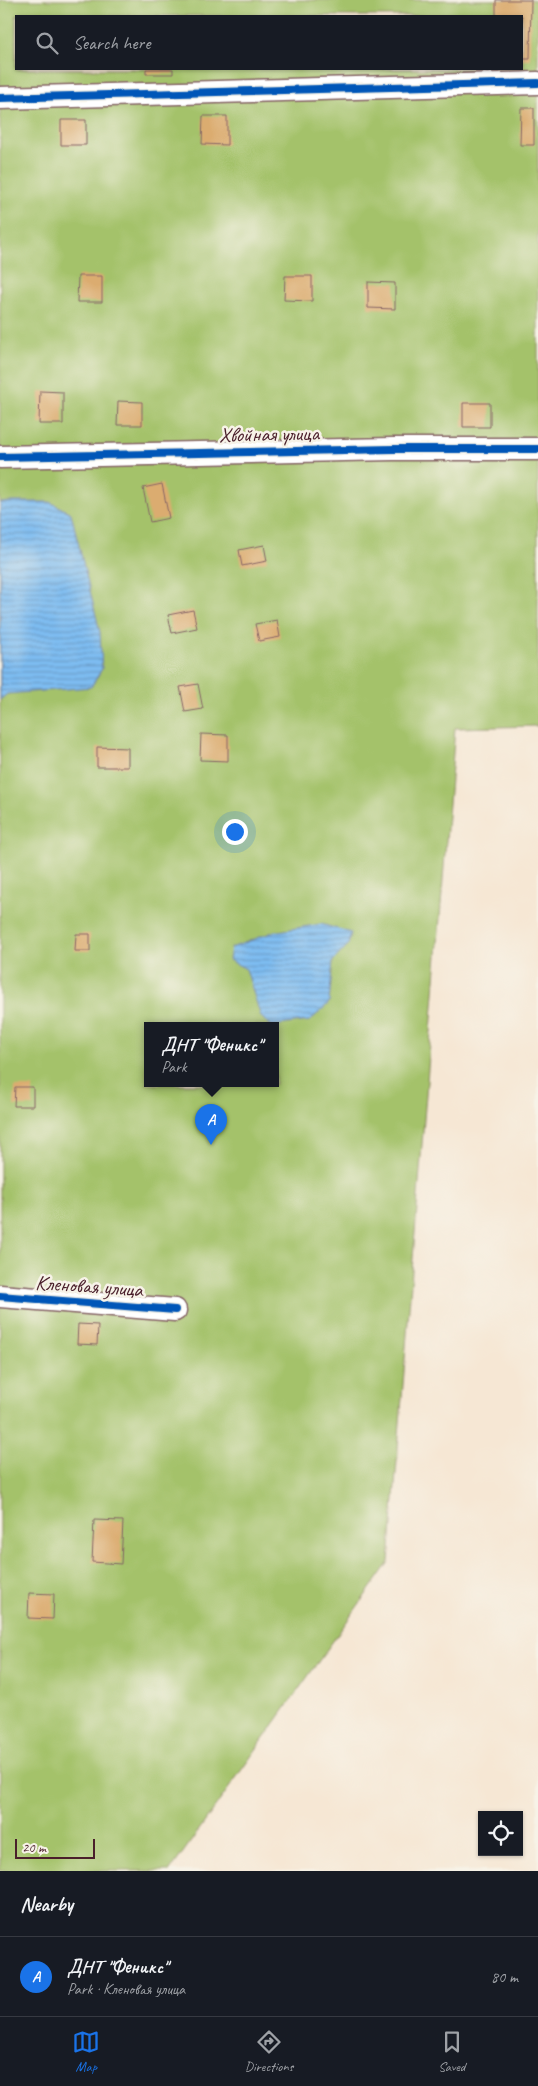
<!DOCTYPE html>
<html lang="en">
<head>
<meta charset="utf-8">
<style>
  :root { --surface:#171b24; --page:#20242c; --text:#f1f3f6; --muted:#9ea1a6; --line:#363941; --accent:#1a73e8 }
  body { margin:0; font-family:Caveat,sans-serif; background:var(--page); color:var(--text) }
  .controls { position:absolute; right:15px; bottom:15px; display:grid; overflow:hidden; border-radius:0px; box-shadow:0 1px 4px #0004 }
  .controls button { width:45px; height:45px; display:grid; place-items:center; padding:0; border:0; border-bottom:1px solid var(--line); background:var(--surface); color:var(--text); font:25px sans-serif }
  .scale { position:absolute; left:15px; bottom:12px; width:80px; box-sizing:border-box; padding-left:5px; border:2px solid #4a1f2b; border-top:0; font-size:14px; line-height:18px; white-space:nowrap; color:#4a1f2b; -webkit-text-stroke:4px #f7f3e8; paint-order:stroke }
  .you { position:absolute; left:234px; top:831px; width:18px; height:18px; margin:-12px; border:4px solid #fff; border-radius:50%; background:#1a73e8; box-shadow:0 0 0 8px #1a73e833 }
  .badge { display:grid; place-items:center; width:32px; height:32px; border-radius:50%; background:var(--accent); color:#fff; font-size:16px; font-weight:700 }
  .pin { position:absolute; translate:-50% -41px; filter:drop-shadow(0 1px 2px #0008) }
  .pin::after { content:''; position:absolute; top:26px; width:18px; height:15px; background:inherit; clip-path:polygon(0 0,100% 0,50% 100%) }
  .popup { position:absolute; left:144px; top:1022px; width:135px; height:65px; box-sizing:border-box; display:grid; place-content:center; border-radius:0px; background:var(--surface); filter:drop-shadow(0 1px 4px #0005); font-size:16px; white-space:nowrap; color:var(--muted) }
  .popup b { font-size:19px; color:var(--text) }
  .popup::after { content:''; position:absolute; left:50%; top:100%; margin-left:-10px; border:10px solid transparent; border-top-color:var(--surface) }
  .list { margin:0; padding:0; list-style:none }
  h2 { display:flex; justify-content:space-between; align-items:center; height:65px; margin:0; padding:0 20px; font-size:21px }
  h2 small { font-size:16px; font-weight:400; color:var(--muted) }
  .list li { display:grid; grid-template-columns:32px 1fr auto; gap:15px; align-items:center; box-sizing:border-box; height:80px; padding:0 20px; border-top:1px solid var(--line) }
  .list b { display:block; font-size:19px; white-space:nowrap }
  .list p { margin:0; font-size:16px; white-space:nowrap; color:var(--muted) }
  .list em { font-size:16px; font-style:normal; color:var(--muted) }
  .icon { flex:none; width:28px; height:28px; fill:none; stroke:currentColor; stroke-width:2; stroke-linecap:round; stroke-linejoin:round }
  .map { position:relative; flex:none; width:538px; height:1871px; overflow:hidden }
  .search { position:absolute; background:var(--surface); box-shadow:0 1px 4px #0004; left:15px; right:15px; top:15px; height:55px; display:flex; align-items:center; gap:12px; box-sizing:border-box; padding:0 18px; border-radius:0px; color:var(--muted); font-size:19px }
  .sheet { height:145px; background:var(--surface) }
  nav { display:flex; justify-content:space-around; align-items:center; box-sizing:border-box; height:70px; border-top:1px solid var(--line); background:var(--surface); font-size:14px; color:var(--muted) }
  nav a { display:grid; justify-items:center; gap:2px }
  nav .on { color:var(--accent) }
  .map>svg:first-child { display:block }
  .garden { fill:#a4c26a; stroke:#77704a; fill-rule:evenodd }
  .water { fill:url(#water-rules); stroke:#646e8e }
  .building { fill:#dbac6f }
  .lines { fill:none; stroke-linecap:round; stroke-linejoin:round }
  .minor-casing { stroke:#866566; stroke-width:25 }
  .minor { stroke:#fff; stroke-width:22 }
  .cycleway-casing { stroke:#f7f3e8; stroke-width:11 }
  .cycleway { stroke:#0057b8; stroke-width:8 }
  .labels { text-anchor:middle; stroke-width:5; stroke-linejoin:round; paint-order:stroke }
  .street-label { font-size:21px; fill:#4a1f2b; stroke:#f7f3e8 }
</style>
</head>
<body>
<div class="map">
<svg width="538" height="1871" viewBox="0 0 538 1871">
  <defs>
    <pattern id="water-rules" width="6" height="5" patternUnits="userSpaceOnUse" patternTransform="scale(1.25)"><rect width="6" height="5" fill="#7dbcf1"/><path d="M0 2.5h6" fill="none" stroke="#6898c3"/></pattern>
  </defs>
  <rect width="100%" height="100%" fill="#f7f3e8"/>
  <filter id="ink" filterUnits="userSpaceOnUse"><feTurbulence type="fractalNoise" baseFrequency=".02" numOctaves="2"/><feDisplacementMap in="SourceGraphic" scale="10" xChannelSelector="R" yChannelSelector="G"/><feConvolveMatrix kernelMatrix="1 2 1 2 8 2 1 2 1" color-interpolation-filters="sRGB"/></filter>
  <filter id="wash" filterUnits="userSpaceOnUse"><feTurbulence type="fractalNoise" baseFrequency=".0096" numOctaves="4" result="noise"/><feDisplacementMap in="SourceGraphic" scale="20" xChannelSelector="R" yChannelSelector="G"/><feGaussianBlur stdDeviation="1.12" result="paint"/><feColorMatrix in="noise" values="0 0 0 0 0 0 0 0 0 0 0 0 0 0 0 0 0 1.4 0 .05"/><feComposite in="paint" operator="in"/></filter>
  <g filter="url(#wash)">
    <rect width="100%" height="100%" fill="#f6e7d4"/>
    <path class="garden" d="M 0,0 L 538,0 L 538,726 L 455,728 L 389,1562 L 170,1871 L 0,1871 ZM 16,16 L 522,16 L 522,69 L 16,69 ZM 147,1026 L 275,1026 L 275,1084 L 147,1084 Z"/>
    <path class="water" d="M 12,502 L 50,502 L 71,513 L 100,632 L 102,669 L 91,687 L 7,694 L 0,700 L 0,503 Z
      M 321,924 L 351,933 L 348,945 L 333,961 L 329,1003 L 310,1021 L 272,1026 L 261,1017 L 246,969 L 229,960 L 231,948 L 273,932 Z"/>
    <g id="blocks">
      <path class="building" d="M 496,0 L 531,0 L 530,59 L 522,59 L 522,16 L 496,16 Z
        M 146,69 L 173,69 L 173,74 L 146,74 Z
        M 521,108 L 534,108 L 534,145 L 520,145 Z
        M 203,116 L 227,116 L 227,145 L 202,144 Z
        M 61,120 L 86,120 L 86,145 L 61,145 Z
        M 78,276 L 102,276 L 102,302 L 77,302 Z
        M 285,276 L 312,276 L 312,301 L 284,300 Z
        M 368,282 L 395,283 L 395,309 L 368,308 Z
        M 40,391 L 63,392 L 63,424 L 39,424 Z
        M 118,401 L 142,402 L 142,425 L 117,425 Z
        M 463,403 L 490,403 L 490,427 L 463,427 Z
        M 162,484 L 169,518 L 150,522 L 143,488 Z
        M 264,545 L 267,561 L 242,566 L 239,550 Z
        M 193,610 L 197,628 L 172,633 L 168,615 Z
        M 277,620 L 280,637 L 259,641 L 255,624 Z
        M 198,684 L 203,709 L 185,712 L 180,687 Z
        M 201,734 L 228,735 L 228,761 L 200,760 Z
        M 97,747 L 128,748 L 128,767 L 97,767 Z
        M 76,934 L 90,934 L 90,951 L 75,951 Z
        M 15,1087 L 33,1087 L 33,1106 L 14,1106 Z
        M 78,1324 L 98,1325 L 97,1345 L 77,1344 Z
        M 94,1520 L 123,1521 L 121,1564 L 92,1562 Z
        M 29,1593 L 54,1594 L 53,1619 L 28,1618 Z"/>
    </g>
  </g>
  <g filter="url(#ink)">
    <use href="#blocks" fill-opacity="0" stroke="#866566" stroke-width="1"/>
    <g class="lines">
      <defs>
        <path id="minor" d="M 0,98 L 538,83
          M 0,457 L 393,449 L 538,449
          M 0,1296 L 175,1310"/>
      </defs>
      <use href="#minor" class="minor-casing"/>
      <use href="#minor" class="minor"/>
      <defs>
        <path id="cycleway" d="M 0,98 L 538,83
          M 0,457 L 393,449 L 538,449
          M 0,1296 L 175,1310"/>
      </defs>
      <use href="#cycleway" class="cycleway-casing"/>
      <use href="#cycleway" class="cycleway"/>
    </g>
  </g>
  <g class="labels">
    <g class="street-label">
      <text transform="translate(269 434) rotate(-1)" y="7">Хвойная улица</text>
      <text transform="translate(89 1286) rotate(4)" y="7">Кленовая улица</text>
    </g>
  </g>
</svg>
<div class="controls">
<button><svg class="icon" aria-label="locate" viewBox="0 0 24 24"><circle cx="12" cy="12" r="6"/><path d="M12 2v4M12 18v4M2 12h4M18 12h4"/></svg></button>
</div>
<div class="scale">20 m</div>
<div class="you"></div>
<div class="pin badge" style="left:211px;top:1145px">A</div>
<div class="popup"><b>ДНТ &quot;Феникс&quot;</b>Park</div>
<div class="search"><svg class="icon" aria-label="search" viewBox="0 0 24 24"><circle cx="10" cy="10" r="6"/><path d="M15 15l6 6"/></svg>Search here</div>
</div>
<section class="sheet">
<h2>Nearby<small></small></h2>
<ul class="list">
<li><span class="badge">A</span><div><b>ДНТ &quot;Феникс&quot;</b><p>Park · Кленовая улица</p></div><em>80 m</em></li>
</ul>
</section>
<nav>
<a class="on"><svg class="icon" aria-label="map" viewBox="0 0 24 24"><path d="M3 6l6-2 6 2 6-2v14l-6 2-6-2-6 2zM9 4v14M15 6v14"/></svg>Map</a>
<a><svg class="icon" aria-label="directions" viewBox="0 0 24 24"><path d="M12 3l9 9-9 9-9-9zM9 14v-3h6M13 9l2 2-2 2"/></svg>Directions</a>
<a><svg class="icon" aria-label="saved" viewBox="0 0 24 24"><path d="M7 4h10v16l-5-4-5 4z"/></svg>Saved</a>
</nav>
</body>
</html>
